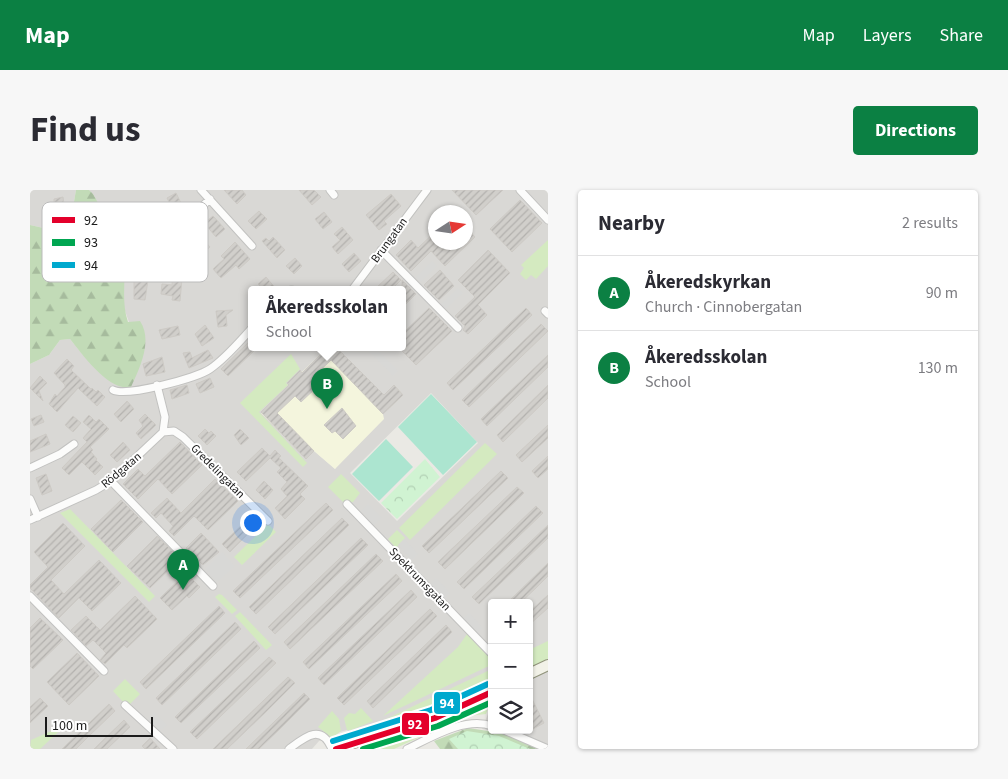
<!DOCTYPE html>
<html lang="en">
<head>
<meta charset="utf-8">
<style>
  :root { --surface:#fff; --page:#f7f7f7; --text:#2b2b33; --muted:#7c7c81; --line:#e1e1e2; --accent:#0b8043 }
  body { margin:0; font-family:"Source Sans 3",sans-serif; background:var(--page); color:var(--text) }
  .controls { position:absolute; right:15px; bottom:15px; display:grid; overflow:hidden; border-radius:5px; box-shadow:0 1px 4px #0004 }
  .controls button { width:45px; height:45px; display:grid; place-items:center; padding:0; border:0; border-bottom:1px solid var(--line); background:var(--surface); color:var(--text); font:25px sans-serif }
  .compass { position:absolute; left:398px; top:15px; width:45px; height:45px; border-radius:50%; background:var(--surface); box-shadow:0 1px 4px #0004; rotate:78deg }
  .scale { position:absolute; left:15px; bottom:12px; width:108px; box-sizing:border-box; padding-left:5px; border:2px solid #1b1b1b; border-top:0; font-size:14px; line-height:18px; white-space:nowrap; color:#1b1b1b; -webkit-text-stroke:4px #fff; paint-order:stroke }
  .you { position:absolute; left:222px; top:332px; width:18px; height:18px; margin:-12px; border:4px solid #fff; border-radius:50%; background:#1a73e8; box-shadow:0 0 0 8px #1a73e833 }
  .badge { display:grid; place-items:center; width:32px; height:32px; border-radius:50%; background:var(--accent); color:#fff; font-size:16px; font-weight:700 }
  .pin { position:absolute; translate:-50% -41px; filter:drop-shadow(0 1px 2px #0008) }
  .pin::after { content:''; position:absolute; top:26px; width:18px; height:15px; background:inherit; clip-path:polygon(0 0,100% 0,50% 100%) }
  .popup { position:absolute; left:218px; top:96px; width:158px; height:65px; box-sizing:border-box; display:grid; place-content:center; border-radius:5px; background:var(--surface); filter:drop-shadow(0 1px 4px #0005); font-size:16px; white-space:nowrap; color:var(--muted) }
  .popup b { font-size:19px; color:var(--text) }
  .popup::after { content:''; position:absolute; left:50%; top:100%; margin-left:-10px; border:10px solid transparent; border-top-color:var(--surface) }
  .list { margin:0; padding:0; list-style:none }
  h2 { display:flex; justify-content:space-between; align-items:center; height:65px; margin:0; padding:0 20px; font-size:21px }
  h2 small { font-size:16px; font-weight:400; color:var(--muted) }
  .list li { display:grid; grid-template-columns:32px 1fr auto; gap:15px; align-items:center; box-sizing:border-box; height:75px; padding:0 20px; border-top:1px solid var(--line) }
  .list b { display:block; font-size:19px; white-space:nowrap }
  .list p { margin:0; font-size:16px; white-space:nowrap; color:var(--muted) }
  .list em { font-size:16px; font-style:normal; color:var(--muted) }
  .icon { flex:none; width:28px; height:28px; fill:none; stroke:currentColor; stroke-width:2; stroke-linecap:round; stroke-linejoin:round }
  .map { position:relative; flex:none; width:518px; height:559px; overflow:hidden; border-radius:5px }
  header { display:flex; align-items:center; gap:30px; box-sizing:border-box; height:70px; padding:0 25px; background:var(--accent); color:#fff }
  header strong { font-size:24px }
  nav { display:flex; gap:28px; margin-inline-start:auto; font-size:18px }
  .intro { display:flex; align-items:center; justify-content:space-between; box-sizing:border-box; height:120px; padding:0 30px }
  h1 { margin:0; font-size:35px }
  .button { padding:12px 22px; border-radius:5px; background:var(--accent); color:#fff; font-size:18px; font-weight:700 }
  main { display:flex; gap:30px; padding:0 30px }
  aside { flex:1; background:var(--surface); border-radius:5px; box-shadow:0 1px 4px #0004 }
  .map>svg:first-child { display:block }
  .residential { fill:#d9d8d5; fill-rule:evenodd }
  .education { fill:#f4f5dd }
  .grass { fill:#d4eac0 }
  .forest { fill:url(#forest-firs) }
  .park { fill:url(#park-crowns) }
  .pitch { fill:#ace5d0 }
  .parking { fill:#d8d8d6 }
  .building { fill:url(#building-hatch); stroke:#cdcac5 }
  .lines { fill:none; stroke-linecap:round; stroke-linejoin:round }
  .street-casing { stroke:#c2c2c0; stroke-width:9 }
  .secondary-casing { stroke:#91947c; stroke-width:12 }
  .street { stroke:#fcfcfb; stroke-width:7 }
  .secondary { stroke:#f2f2e8; stroke-width:10 }
  .bus-1-casing { stroke:#fff; stroke-width:10 }
  .bus-2-casing { stroke:#fff; stroke-width:10 }
  .bus-3-casing { stroke:#fff; stroke-width:10 }
  .bus-1 { stroke:#e4002b; stroke-width:6 }
  .bus-2 { stroke:#00a651; stroke-width:6 }
  .bus-3 { stroke:#00a9ce; stroke-width:6 }
  .labels { text-anchor:middle; stroke-width:4; stroke-linejoin:round; paint-order:stroke }
  .street-label { font-size:12px; fill:#1b1b1b; stroke:#fff }
  .key { fill:#fff; stroke:#bbb; stroke-width:1 }
  .key-label { font-size:14px; fill:#1b1b1b }
  .line-badge { stroke:#fff; stroke-width:2 }
  .badge-label { font-size:14px; text-anchor:middle; font-weight:bold; fill:#fff }
</style>
</head>
<body>
<header>
<strong>Map</strong>
<nav><a>Map</a><a>Layers</a><a>Share</a></nav>
</header>
<div class="intro"><h1>Find us</h1><a class="button">Directions</a></div>
<main>
<div class="map">
<svg width="518" height="559" viewBox="0 0 518 559">
  <defs>
    <pattern id="forest-firs" width="22" height="20" patternUnits="userSpaceOnUse" patternTransform="scale(1.25)"><rect width="22" height="20" fill="#c2dbb7"/><path d="M5 1l3.5 6h-7zM16 11l3.5 6h-7z" fill="#a6bb9d"/></pattern>
    <pattern id="park-crowns" width="20" height="18" patternUnits="userSpaceOnUse" patternTransform="scale(1.25)"><rect width="20" height="18" fill="#d0f3d2"/><path d="M2 6a3 3 0 1 1 6 0M12 15a3 3 0 1 1 6 0" fill="none" stroke="#b2d0b4"/></pattern>
    <pattern id="building-hatch" width="6" height="6" patternUnits="userSpaceOnUse" patternTransform="scale(1.25)"><rect width="6" height="6" fill="#d1cfcb"/><path d="M-1 1l2-2M0 6l6-6M5 7l2-2" fill="none" stroke="#b3b1ae"/></pattern>
  </defs>
  <rect width="100%" height="100%" fill="#eae9e4"/>
  <path class="residential" d="M 0,0 L 46,0 L 39,41 L 33,49 L 23,48 L 18,39 L 0,35 Z
    M 59,0 L 518,0 L 518,469 L 499,478 L 499,413 L 462,413 L 462,492 L 324,547 L 317,540 L 310,542 L 289,551 L 282,559 L 0,559 L 0,174 L 19,165 L 30,150 L 40,149 L 53,165 L 99,132 L 94,118 L 94,69 L 86,46 ZM 406,22 L 436,22 L 436,52 L 406,52 ZM 222,100 L 372,100 L 372,158 L 307,158 L 347,199 L 338,208 L 344,215 L 305,279 L 284,261 L 259,195 L 270,181 L 272,183 L 297,158 L 222,158 ZM 401,203 L 448,253 L 367,331 L 320,283 Z
    M 518,479 L 518,559 L 508,559 L 472,543 L 452,539 L 462,514 L 462,540 L 499,540 L 499,488 Z"/>
  <path class="education" d="M 297,158 L 307,158 L 347,199 L 338,208 L 344,215 L 364,195 L 373,205 L 353,224 L 354,229 L 305,279 L 284,261 L 276,269 L 231,223 L 259,195 L 257,193 L 270,180 L 272,182 Z"/>
  <path class="grass" d="M 518,50 L 518,76 L 506,89 L 501,85 L 496,90 L 490,84 L 494,78 L 491,75 Z
    M 261,164 L 270,179 L 256,193 L 258,195 L 229,222 L 277,273 L 273,277 L 210,213 Z
    M 455,253 L 467,264 L 380,350 L 369,338 Z
    M 311,284 L 330,303 L 323,312 L 315,314 L 298,297 Z
    M 40,319 L 125,406 L 119,412 L 30,323 Z
    M 238,334 L 246,342 L 212,375 L 204,367 Z
    M 367,340 L 375,348 L 366,358 L 358,349 Z
    M 189,404 L 192,405 L 207,420 L 202,424 L 185,407 Z
    M 210,422 L 242,455 L 241,456 L 236,460 L 205,426 Z
    M 437,444 L 459,467 L 461,475 L 353,526 L 428,457 Z
    M 518,451 L 518,470 L 499,479 L 499,460 Z
    M 462,479 L 462,495 L 429,514 L 327,548 L 320,546 Z
    M 95,489 L 110,504 L 100,514 L 94,513 L 83,501 Z
    M 462,507 L 456,524 L 438,526 L 427,530 L 364,559 L 350,559 L 349,557 L 392,536 L 432,522 Z
    M 331,518 L 343,531 L 321,540 L 317,540 L 314,528 L 319,523 L 325,524 Z
    M 302,521 L 309,529 L 311,541 L 302,548 L 288,537 Z
    M 37,534 L 10,559 L 0,559 L 1,550 Z"/>
  <path class="forest" d="M 46,0 L 59,0 L 63,4 C 74,24 91,47 94,70 C 96,92 91,111 98,132 L 110,131 C 123,150 110,178 101,197 C 79,202 53,165 40,149 L 30,150 L 19,165 L 0,174 L 0,35 L 18,39 L 23,48 L 33,49 L 39,41 Z
    M 438,538 L 472,543 L 508,559 L 410,559 L 404,551 Z"/>
  <path class="park" d="M 395,269 L 410,287 L 367,329 L 351,313 Z
    M 437,541 L 469,546 L 500,559 L 428,559 L 419,549 Z"/>
  <path class="pitch" d="M 401,204 L 447,252 L 413,285 L 368,237 Z
    M 356,249 L 383,277 L 349,311 L 322,284 Z"/>
  <path class="parking" d="M 402,71 L 407,76 L 391,92 L 386,87 Z
    M 428,98 L 433,103 L 416,119 L 411,114 Z
    M 336,158 L 346,158 L 368,181 L 363,186 Z
    M 338,314 L 352,328 L 344,335 L 331,321 Z
    M 374,349 L 388,364 L 382,370 L 368,355 Z
    M 192,362 L 205,376 L 187,392 L 175,379 Z
    M 406,388 L 420,403 L 414,409 L 400,394 Z
    M 439,423 L 453,438 L 447,444 L 433,429 Z
    M 124,522 L 137,535 L 130,541 L 118,529 Z"/>
  <path class="building" d="M 194,0 L 212,0 L 216,5 L 207,14 Z
    M 269,0 L 284,0 L 291,7 L 282,15 Z
    M 422,0 L 473,0 L 446,25 Z
    M 146,3 L 151,13 L 142,18 L 137,8 Z
    M 361,4 L 371,16 L 354,31 L 357,34 L 349,40 L 336,25 Z
    M 33,7 L 36,29 L 25,31 L 21,14 L 24,13 L 24,9 Z
    M 490,10 L 512,33 L 482,62 L 460,39 Z
    M 91,15 L 95,19 L 97,17 L 104,24 L 94,34 L 84,22 Z
    M 229,21 L 237,29 L 226,39 L 218,31 Z
    M 294,22 L 302,32 L 293,39 L 285,29 Z
    M 183,26 L 195,39 L 186,47 L 174,33 Z
    M 108,37 L 119,38 L 120,65 L 111,65 L 112,56 L 107,56 Z
    M 312,37 L 323,50 L 308,64 L 302,57 L 310,50 L 304,44 Z
    M 436,37 L 445,47 L 415,76 L 401,61 L 381,81 L 366,65 L 381,50 L 388,58 L 406,41 L 406,52 L 436,52 Z
    M 169,45 L 180,57 L 172,64 L 161,53 Z
    M 243,47 L 255,60 L 247,68 L 232,51 L 236,48 L 239,51 Z
    M 205,52 L 220,69 L 209,79 L 206,75 L 191,88 L 183,79 L 194,69 L 191,66 Z
    M 458,60 L 480,83 L 448,115 L 457,125 L 438,144 L 433,140 L 435,136 L 425,126 L 445,107 L 428,90 Z
    M 324,63 L 331,71 L 319,82 L 312,74 Z
    M 144,64 L 154,65 L 150,111 L 142,110 L 143,106 L 131,104 L 132,94 L 142,95 Z
    M 265,68 L 272,76 L 264,84 L 256,76 Z
    M 410,80 L 424,96 L 409,110 L 394,95 Z
    M 118,82 L 125,82 L 124,91 L 118,90 L 115,110 L 104,109 L 104,91 L 117,88 Z
    M 363,82 L 371,90 L 361,100 L 344,100 Z
    M 236,87 L 241,93 L 248,100 L 234,100 L 228,94 Z
    M 372,90 L 386,104 L 372,118 Z
    M 399,118 L 422,141 L 386,175 L 372,161 L 372,144 Z
    M 496,118 L 502,125 L 423,200 L 417,193 Z
    M 203,120 L 196,125 L 197,136 L 188,137 L 186,121 Z
    M 511,134 L 518,141 L 439,217 L 432,210 Z
    M 175,135 L 184,148 L 172,156 L 165,144 Z
    M 148,136 L 150,145 L 132,149 L 129,140 Z
    M 222,149 L 222,158 L 227,158 L 198,186 L 191,179 Z
    M 297,158 L 307,158 L 354,205 L 364,195 L 373,205 L 353,224 L 301,170 L 282,188 L 289,195 L 271,212 L 265,206 L 247,223 L 284,261 L 276,269 L 231,222 L 259,195 L 257,193 L 270,180 L 272,183 Z
    M 178,160 L 183,168 L 159,178 L 153,163 L 160,162 L 162,168 Z
    M 518,165 L 518,177 L 457,236 L 451,229 Z
    M 132,167 L 135,182 L 116,186 L 113,174 Z
    M 37,169 L 44,176 L 41,180 L 61,199 L 62,198 L 66,202 L 68,200 L 75,207 L 67,216 L 48,198 L 27,222 L 19,214 L 25,204 L 27,206 L 35,197 L 35,195 L 24,183 Z
    M 10,186 L 17,193 L 9,201 L 13,211 L 0,198 Z
    M 180,188 L 184,197 L 170,203 L 166,194 Z
    M 157,195 L 159,203 L 142,209 L 140,200 Z
    M 518,195 L 518,208 L 473,252 L 467,245 Z
    M 97,211 L 104,219 L 91,232 L 84,224 Z
    M 312,218 L 326,236 L 313,249 L 305,241 L 302,243 L 294,235 Z
    M 115,224 L 126,235 L 111,249 L 106,243 L 113,236 L 109,230 Z
    M 11,225 L 14,232 L 4,236 L 1,229 Z
    M 59,225 L 66,232 L 69,229 L 79,239 L 60,257 L 63,260 L 61,262 L 67,269 L 66,270 L 73,277 L 65,285 L 52,272 L 39,285 L 32,278 L 57,252 L 53,248 L 61,239 L 53,232 Z
    M 43,226 L 51,233 L 43,242 L 35,235 Z
    M 518,235 L 518,248 L 492,272 L 486,265 Z
    M 175,239 L 179,243 L 181,241 L 186,246 L 177,255 L 168,246 Z
    M 210,239 L 219,248 L 211,255 L 204,245 Z
    M 16,244 L 20,254 L 0,262 L 0,251 Z
    M 93,252 L 100,260 L 87,272 L 80,265 Z
    M 150,252 L 172,275 L 142,304 L 128,289 L 108,309 L 93,294 L 108,279 L 115,286 Z
    M 232,258 L 240,266 L 245,260 L 251,266 L 249,268 L 278,296 L 270,304 L 275,309 L 255,329 L 245,318 L 257,306 L 251,299 L 257,292 L 247,282 L 251,278 L 240,268 L 216,291 L 207,282 Z
    M 518,266 L 518,279 L 508,288 L 502,281 Z
    M 471,281 L 478,288 L 399,363 L 392,356 Z
    M 16,284 L 22,301 L 12,305 L 6,288 Z
    M 185,289 L 208,311 L 178,340 L 164,326 L 144,346 L 139,341 L 143,336 L 131,323 L 126,328 L 121,323 L 137,308 L 151,323 Z
    M 234,291 L 243,300 L 235,309 L 226,300 Z
    M 487,297 L 494,303 L 415,379 L 408,372 Z
    M 91,310 L 113,332 L 83,362 L 61,339 Z
    M 296,313 L 303,320 L 210,408 L 203,401 Z
    M 506,316 L 513,323 L 434,399 L 427,392 Z
    M 222,325 L 229,333 L 200,362 L 192,354 Z
    M 312,328 L 319,335 L 226,424 L 219,417 Z
    M 33,333 L 55,356 L 21,390 L 34,404 L 69,370 L 91,393 L 62,421 L 49,408 L 29,428 L 0,398 L 0,395 L 18,377 L 4,362 Z
    M 518,335 L 518,348 L 449,414 L 442,407 Z
    M 171,343 L 189,362 L 173,375 L 156,358 Z
    M 127,346 L 150,369 L 120,398 L 97,376 Z
    M 331,348 L 338,355 L 245,444 L 238,437 Z
    M 346,364 L 353,371 L 260,459 L 254,452 Z
    M 518,373 L 518,386 L 506,398 L 490,413 L 477,413 Z
    M 156,383 L 170,397 L 159,408 L 157,406 L 142,420 L 130,408 Z
    M 366,384 L 372,391 L 279,479 L 273,472 Z
    M 381,400 L 387,407 L 294,495 L 288,488 Z
    M 518,405 L 518,418 L 499,435 L 499,422 Z
    M 105,406 L 127,429 L 97,458 L 94,455 L 75,474 L 70,470 L 76,463 L 63,450 L 56,456 L 41,440 L 56,426 L 70,440 Z
    M 189,416 L 195,423 L 116,499 L 110,492 Z
    M 400,419 L 407,426 L 314,515 L 307,508 Z
    M 10,428 L 33,450 L 3,479 L 0,476 L 0,438 Z
    M 205,432 L 211,439 L 132,515 L 126,508 Z
    M 416,435 L 422,442 L 343,518 L 337,511 Z
    M 224,451 L 230,458 L 151,533 L 145,527 Z
    M 47,463 L 69,486 L 39,515 L 17,492 Z
    M 239,467 L 246,473 L 167,549 L 160,542 Z
    M 258,487 L 265,493 L 238,520 L 197,559 L 183,559 Z
    M 274,503 L 280,509 L 253,536 L 229,559 L 216,559 Z
    M 499,503 L 514,533 L 503,539 L 499,532 Z
    M 10,508 L 18,516 L 0,533 L 0,517 Z
    M 79,514 L 85,521 L 58,547 L 46,559 L 32,559 Z
    M 94,530 L 100,537 L 77,559 L 64,559 Z
    M 120,548 L 130,559 L 115,559 L 112,556 Z"/>
  <g class="lines">
    <defs>
      <path id="street" d="M 171,0 L 222,56
        M 300,0 L 304,5
        M 490,0 L 518,30
        M 351,60 L 428,138
        M 134,87 L 140,46 L 180,9
        M 261,100 L 262,100
        M 322,100 L 397,0
        M 515,121 L 518,124
        M 83,200 C 96,207 167,188 180,179 C 196,168 209,152 222,138
        M 133,242 L 144,241 L 153,247 L 238,331
        M 0,278 L 30,264 L 44,254
        M 81,291 L 183,396
        M 0,309 L 8,327
        M 317,314 L 462,464
        M 0,330 L 66,300 L 81,291 L 133,242 L 135,227 L 127,195
        M 0,406 L 74,481
        M 95,515 L 143,559
        M 474,540 L 518,559
        M 259,559 C 275,547 291,533 302,559
        M 377,559 C 400,548 435,526 462,536"/>
      <path id="secondary" d="M 499,484 L 518,475
        M 306,559 C 327,551 347,546 369,540 C 401,530 432,518 462,502
        M 334,559 L 359,545"/>
    </defs>
    <use href="#street" class="street-casing"/>
    <use href="#secondary" class="secondary-casing"/>
    <use href="#street" class="street"/>
    <use href="#secondary" class="secondary"/>
    <defs>
      <path id="bus-1" d="M 306,559 L 405,528 L 462,502"/>
      <path id="bus-2" d="M 333,559 L 408,536 L 462,512"/>
      <path id="bus-3" d="M 303,551 L 401,520 L 458,494"/>
    </defs>
    <use href="#bus-1" class="bus-1-casing"/>
    <use href="#bus-2" class="bus-2-casing"/>
    <use href="#bus-3" class="bus-3-casing"/>
    <use href="#bus-1" class="bus-1"/>
    <use href="#bus-2" class="bus-2"/>
    <use href="#bus-3" class="bus-3"/>
  </g>
  <g class="labels">
    <g class="street-label">
      <text transform="translate(359 50) rotate(-54)" y="4">Brungatan</text>
      <text transform="translate(91 280) rotate(-40)" y="4">Rödgatan</text>
      <text transform="translate(188 281) rotate(45)" y="4">Gredelingatan</text>
      <text transform="translate(390 389) rotate(46)" y="4">Spektrumsgatan</text>
    </g>
  </g>
  <rect x="12" y="12" width="166" height="80" rx="8" class="key"/>
  <rect x="22" y="27" width="23" height="6" fill="#e4002b"/>
  <rect x="22" y="49" width="23" height="7" fill="#00a651"/>
  <rect x="22" y="72" width="23" height="6" fill="#00a9ce"/>
  <g class="key-label">
    <text x="54" y="35">92</text>
    <text x="54" y="57">93</text>
    <text x="54" y="80">94</text>
  </g>
  <g class="line-badge">
    <rect x="403" y="501" width="28" height="24" rx="5" fill="#00a9ce"/>
    <rect x="371" y="522" width="29" height="24" rx="5" fill="#e4002b"/>
  </g>
  <g class="badge-label">
    <text x="417" y="518">94</text>
    <text x="385" y="539">92</text>
  </g>
</svg>
<div class="controls">
<button>+</button>
<button>−</button>
<button><svg class="icon" aria-label="layers" viewBox="0 0 24 24"><path d="M12 4l9 5-9 5-9-5zM3 14l9 5 9-5"/></svg></button>
</div>
<svg class="compass" viewBox="-18 -18 36 36"><path d="M0-13l5 13h-10z" fill="#e53935"/><path d="M0 13l5-13h-10z" fill="#7c7c81"/></svg>
<div class="scale">100 m</div>
<div class="you"></div>
<div class="pin badge" style="left:153px;top:400px">A</div>
<div class="pin badge" style="left:297px;top:219px">B</div>
<div class="popup"><b>Åkeredsskolan</b>School</div>
</div>
<aside>
<h2>Nearby<small>2 results</small></h2>
<ul class="list">
<li><span class="badge">A</span><div><b>Åkeredskyrkan</b><p>Church · Cinnobergatan</p></div><em>90 m</em></li>
<li><span class="badge">B</span><div><b>Åkeredsskolan</b><p>School</p></div><em>130 m</em></li>
</ul>
</aside>
</main>
</body>
</html>
